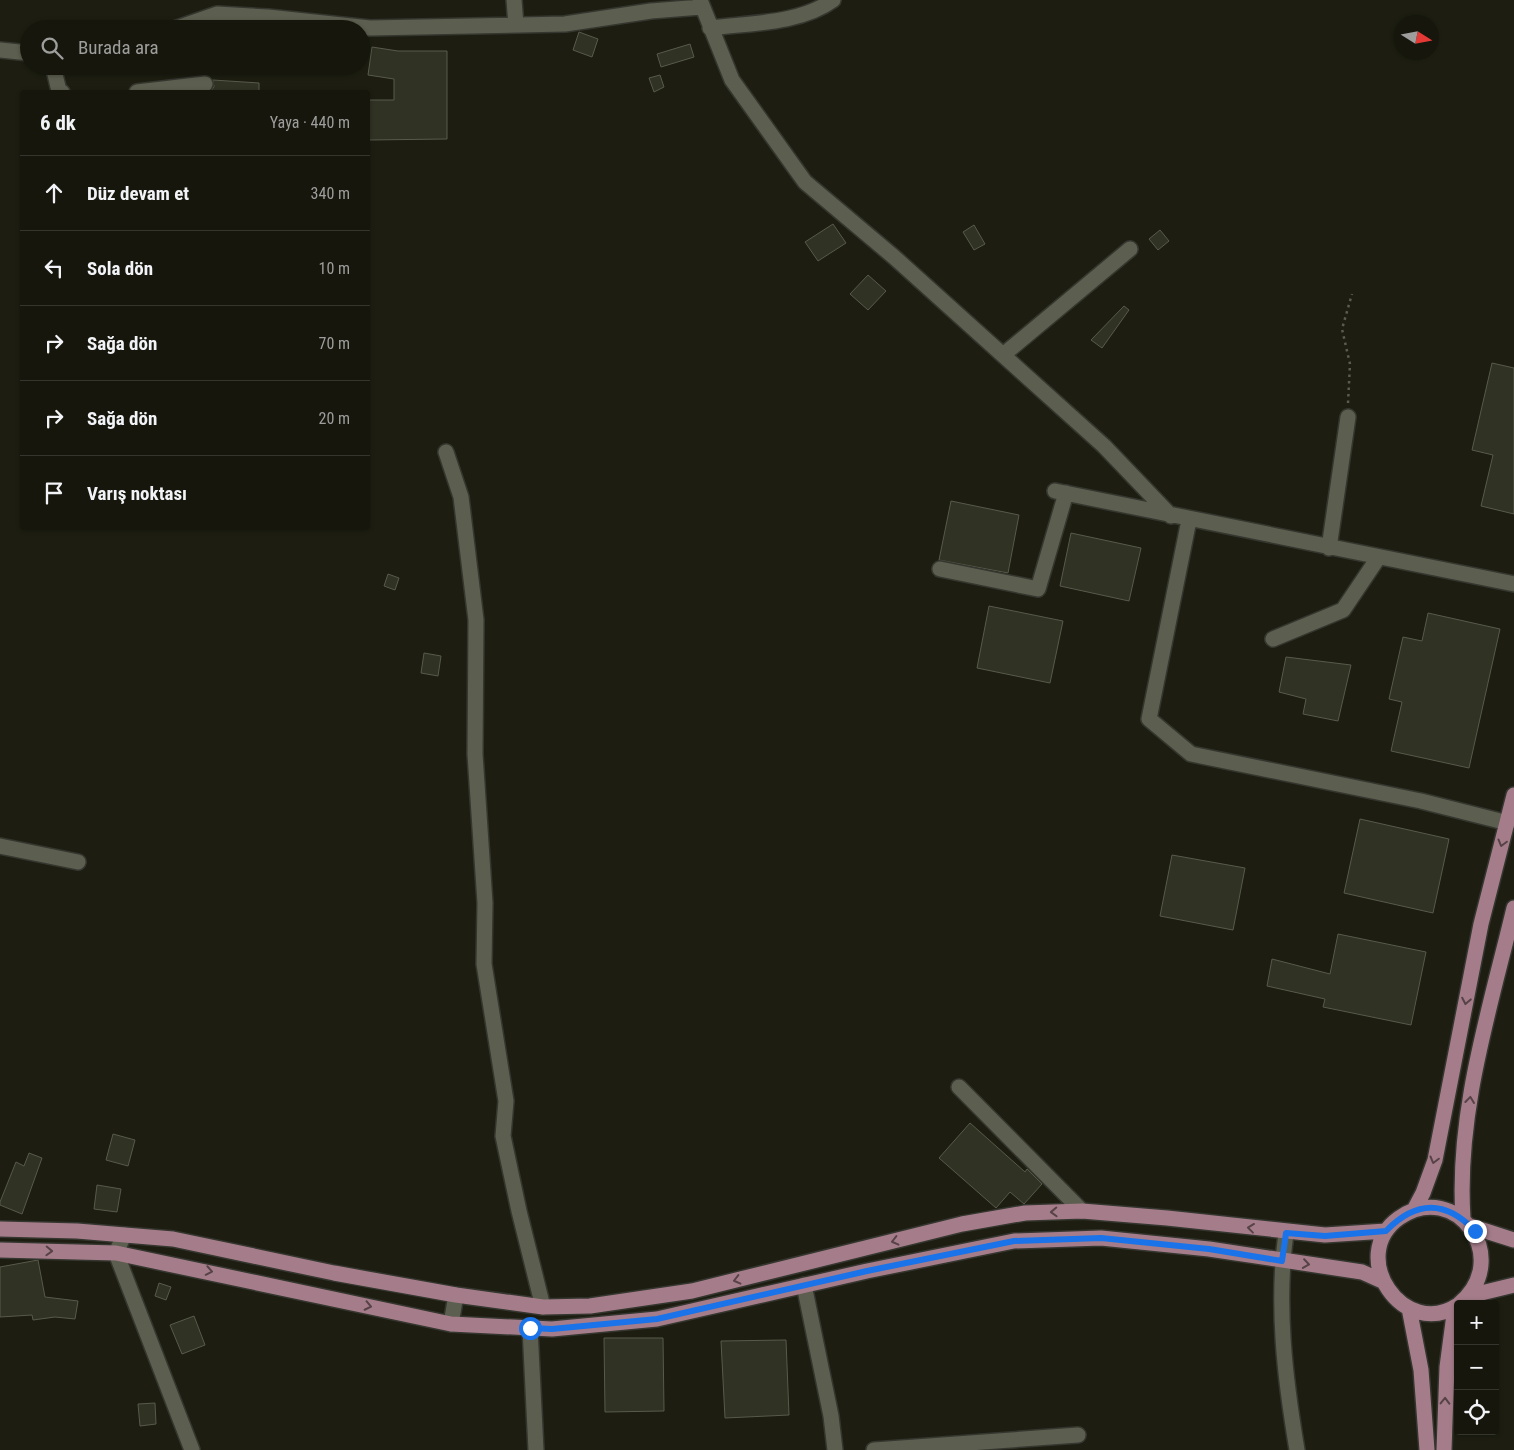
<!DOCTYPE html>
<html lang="tr">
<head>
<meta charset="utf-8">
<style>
  :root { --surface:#16160d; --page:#1f1f16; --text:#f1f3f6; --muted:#9e9f9d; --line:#35352e }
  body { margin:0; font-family:"Roboto Condensed",sans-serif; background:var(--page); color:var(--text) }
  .controls { position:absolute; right:15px; bottom:15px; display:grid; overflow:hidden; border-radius:5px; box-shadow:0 1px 4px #0004 }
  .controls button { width:45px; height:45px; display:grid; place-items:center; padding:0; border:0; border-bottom:1px solid var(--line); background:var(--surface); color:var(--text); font:25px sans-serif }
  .compass { position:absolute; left:1394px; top:15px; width:45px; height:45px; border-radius:50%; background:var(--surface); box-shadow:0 1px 4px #0004; rotate:101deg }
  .stop { position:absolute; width:15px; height:15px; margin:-11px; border:4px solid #1a73e8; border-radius:50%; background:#fff }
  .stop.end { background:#1a73e8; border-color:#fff; box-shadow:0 1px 5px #0008 }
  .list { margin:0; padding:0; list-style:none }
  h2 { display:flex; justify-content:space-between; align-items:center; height:65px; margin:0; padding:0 20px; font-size:21px }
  h2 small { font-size:16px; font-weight:400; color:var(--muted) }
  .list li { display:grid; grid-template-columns:32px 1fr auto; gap:15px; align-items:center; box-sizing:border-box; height:75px; padding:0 20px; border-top:1px solid var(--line) }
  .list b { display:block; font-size:19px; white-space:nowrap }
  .list em { font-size:16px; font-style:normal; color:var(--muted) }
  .icon { flex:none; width:28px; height:28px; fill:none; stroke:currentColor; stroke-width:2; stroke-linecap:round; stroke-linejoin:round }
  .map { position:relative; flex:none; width:1514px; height:1450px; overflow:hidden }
  .search { position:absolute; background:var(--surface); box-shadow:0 1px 4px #0004; left:20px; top:20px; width:350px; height:55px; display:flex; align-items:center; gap:12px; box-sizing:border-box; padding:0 18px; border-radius:28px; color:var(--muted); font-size:19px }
  .panel { position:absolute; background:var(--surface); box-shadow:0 1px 4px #0004; left:20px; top:90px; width:350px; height:440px; border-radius:5px }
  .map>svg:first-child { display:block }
  .building { fill:#303224; stroke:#585a4b }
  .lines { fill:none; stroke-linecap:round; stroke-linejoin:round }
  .minor-casing { stroke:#35362f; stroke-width:18 }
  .major-casing { stroke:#35362f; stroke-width:18 }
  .path { stroke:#5b5c50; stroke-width:2.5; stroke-dasharray:2.5 4; stroke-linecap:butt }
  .minor { stroke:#5c5e4f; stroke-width:15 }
  .major { stroke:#a57d8a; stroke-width:15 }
  .oneway { stroke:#564247 }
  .route { stroke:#1a73e8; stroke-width:6 }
</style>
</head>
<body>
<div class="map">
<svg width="1514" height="1450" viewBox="0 0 1514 1450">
  <rect width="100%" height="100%" fill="#1d1e11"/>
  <path class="building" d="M 579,32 L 598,39 L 592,57 L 573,50 Z
    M 690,44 L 694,57 L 661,67 L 657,54 Z
    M 372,47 L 398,51 L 447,51 L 447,139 L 368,140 L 368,100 L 394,100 L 394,79 L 368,75 Z
    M 660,75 L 664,87 L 654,92 L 649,78 Z
    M 213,80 L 259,83 L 259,92 L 210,92 L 214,87 Z
    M 833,224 L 846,243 L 818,261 L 805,242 Z
    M 974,225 L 985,244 L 974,250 L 963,232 Z
    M 1160,230 L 1169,241 L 1158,250 L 1149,239 Z
    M 868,275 L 886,291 L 868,310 L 850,294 Z
    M 1124,306 L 1129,310 L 1102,348 L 1091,340 Z
    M 1492,363 L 1514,368 L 1514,514 L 1481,506 L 1493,455 L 1472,450 Z
    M 951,501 L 1019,515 L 1008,573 L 939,560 Z
    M 1071,533 L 1141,548 L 1129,601 L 1060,586 Z
    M 388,574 L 399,578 L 395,590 L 384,586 Z
    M 989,606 L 1063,621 L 1050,683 L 977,668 Z
    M 1428,613 L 1500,629 L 1469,768 L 1391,751 L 1402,702 L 1389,699 L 1403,637 L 1422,641 Z
    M 424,653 L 441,656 L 438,676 L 421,673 Z
    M 1286,657 L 1351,665 L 1338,721 L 1303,714 L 1306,699 L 1279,692 Z
    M 1360,819 L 1449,839 L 1433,913 L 1344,893 Z
    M 1172,855 L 1245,868 L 1233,930 L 1160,916 Z
    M 1338,934 L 1426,952 L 1411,1025 L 1323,1007 L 1325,999 L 1267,986 L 1272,959 L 1330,974 Z
    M 970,1123 L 1025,1172 L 1027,1169 L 1042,1184 L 1024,1204 L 1010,1192 L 996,1208 L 939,1158 Z
    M 113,1134 L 135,1140 L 128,1166 L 106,1160 Z
    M 29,1153 L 42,1158 L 22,1214 L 0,1205 L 0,1202 L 16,1162 L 24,1166 Z
    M 97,1185 L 121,1189 L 117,1212 L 94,1209 Z
    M 38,1260 L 45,1297 L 78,1301 L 75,1319 L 55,1317 L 33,1320 L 32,1315 L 0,1317 L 0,1267 Z
    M 159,1283 L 171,1287 L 166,1300 L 155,1296 Z
    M 194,1316 L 205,1345 L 182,1354 L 170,1325 Z
    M 604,1338 L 663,1338 L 664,1411 L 605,1412 Z
    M 786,1340 L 789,1415 L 725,1418 L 721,1341 Z
    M 155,1403 L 156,1424 L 140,1426 L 138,1404 Z"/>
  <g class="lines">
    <defs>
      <path id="minor" d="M 514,0 L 516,25
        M 700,0 L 732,80 L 805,182 L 894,257 L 1104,446 L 1171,516
        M 710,28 C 750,23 800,24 833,0
        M 174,29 L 217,14 L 268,17 L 370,28 L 565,24 L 651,11 L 701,7
        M 0,50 L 29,53
        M 53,66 L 59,91 L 62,92
        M 137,92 L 205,84
        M 1003,355 L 1130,249
        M 446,452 L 461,497 L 476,620 L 475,754 L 485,903 L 484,964 L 506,1101 L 503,1136 L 519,1211 L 543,1307
        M 1055,491 L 1514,584
        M 1189,520 L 1149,719 L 1191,754 L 1421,801 L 1508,823
        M 1329,548 L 1348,417
        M 940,569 L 1038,589 L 1066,493
        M 1273,639 L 1343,610 L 1378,558
        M 0,846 L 78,862
        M 959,1087 L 1082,1211
        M 1286,1233 C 1276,1305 1285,1379 1297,1450
        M 124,1235 L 116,1253 L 192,1450
        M 804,1285 L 831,1416 L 835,1450
        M 451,1324 L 456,1295
        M 530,1328 L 536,1450
        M 874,1450 L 1078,1435"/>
      <path id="major" d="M 1414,1210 L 1423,1193 L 1435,1160 L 1481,924 L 1514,795
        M 1463,1218 C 1456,1113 1490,1009 1514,908
        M 1470,1226 L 1514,1240
        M 0,1229 L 77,1231 L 173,1239 L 334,1273 L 456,1295 L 543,1307 L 590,1306 L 692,1291 L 962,1224 L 1025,1213 L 1082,1211 L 1167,1218 L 1325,1235 L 1386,1231
        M 0,1250 L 116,1253 L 451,1324 L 552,1329 L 657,1319 L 867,1271 L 1014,1241 L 1101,1238 L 1209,1249 L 1362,1272 L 1382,1281
        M 1469,1296 L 1514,1285
        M 1458,1305 C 1404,1341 1346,1256 1399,1218 C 1456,1178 1514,1259 1459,1304
        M 1409,1308 L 1421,1370 L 1427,1450
        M 1444,1450 L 1447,1367 L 1455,1307"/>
    </defs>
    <use href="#minor" class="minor-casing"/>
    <use href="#major" class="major-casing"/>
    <path class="path" d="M 1348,403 L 1350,364 L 1342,329 L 1352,294"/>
    <use href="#minor" class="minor"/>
    <use href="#major" class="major"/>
  </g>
  <defs><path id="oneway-chevron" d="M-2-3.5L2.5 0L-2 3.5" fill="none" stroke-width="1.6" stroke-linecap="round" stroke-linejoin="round" transform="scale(1.25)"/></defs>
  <g class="oneway">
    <use href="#oneway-chevron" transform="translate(1502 843) rotate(105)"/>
    <use href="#oneway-chevron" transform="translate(1466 1001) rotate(101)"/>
    <use href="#oneway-chevron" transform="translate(1470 1100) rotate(-83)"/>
    <use href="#oneway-chevron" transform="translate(1434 1160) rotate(105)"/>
    <use href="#oneway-chevron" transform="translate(1054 1212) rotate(178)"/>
    <use href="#oneway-chevron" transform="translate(1251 1228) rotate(-173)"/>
    <use href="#oneway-chevron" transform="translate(895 1241) rotate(166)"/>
    <use href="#oneway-chevron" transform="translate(49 1251) rotate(2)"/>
    <use href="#oneway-chevron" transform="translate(1306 1264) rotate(8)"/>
    <use href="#oneway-chevron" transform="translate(209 1271) rotate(11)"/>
    <use href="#oneway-chevron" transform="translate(737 1280) rotate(166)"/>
    <use href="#oneway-chevron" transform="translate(368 1306) rotate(12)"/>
    <use href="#oneway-chevron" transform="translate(1445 1401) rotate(-89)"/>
  </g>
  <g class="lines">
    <path class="route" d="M 530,1328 L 552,1329 L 657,1319 L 867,1271 L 1014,1241 L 1101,1238 L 1209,1249 L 1282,1261 L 1286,1233 L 1325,1236 L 1386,1231 C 1416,1200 1446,1200 1475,1231"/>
  </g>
</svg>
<div class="controls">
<button>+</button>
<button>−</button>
<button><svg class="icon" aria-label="locate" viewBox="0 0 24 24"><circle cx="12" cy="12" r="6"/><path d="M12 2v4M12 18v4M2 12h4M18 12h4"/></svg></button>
</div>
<svg class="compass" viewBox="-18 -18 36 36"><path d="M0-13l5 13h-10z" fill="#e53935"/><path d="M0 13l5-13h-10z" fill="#9e9f9d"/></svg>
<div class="stop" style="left:530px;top:1328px"></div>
<div class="stop end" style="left:1475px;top:1231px"></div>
<div class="search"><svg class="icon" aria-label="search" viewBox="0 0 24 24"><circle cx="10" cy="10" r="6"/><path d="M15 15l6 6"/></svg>Burada ara</div>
<section class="panel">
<h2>6 dk<small>Yaya · 440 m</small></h2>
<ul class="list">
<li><svg class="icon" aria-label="ahead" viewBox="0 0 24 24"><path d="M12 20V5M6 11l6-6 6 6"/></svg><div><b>Düz devam et</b></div><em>340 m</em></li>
<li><svg class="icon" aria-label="left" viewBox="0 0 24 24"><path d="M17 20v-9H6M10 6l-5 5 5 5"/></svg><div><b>Sola dön</b></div><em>10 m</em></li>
<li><svg class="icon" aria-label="right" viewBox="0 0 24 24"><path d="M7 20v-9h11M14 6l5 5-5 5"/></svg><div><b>Sağa dön</b></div><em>70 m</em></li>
<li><svg class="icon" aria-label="right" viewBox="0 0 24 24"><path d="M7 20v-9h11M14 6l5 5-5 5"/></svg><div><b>Sağa dön</b></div><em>20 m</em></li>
<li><svg class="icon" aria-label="arrive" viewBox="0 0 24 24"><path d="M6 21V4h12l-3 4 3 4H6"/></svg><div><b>Varış noktası</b></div></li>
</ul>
</section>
</div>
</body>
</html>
